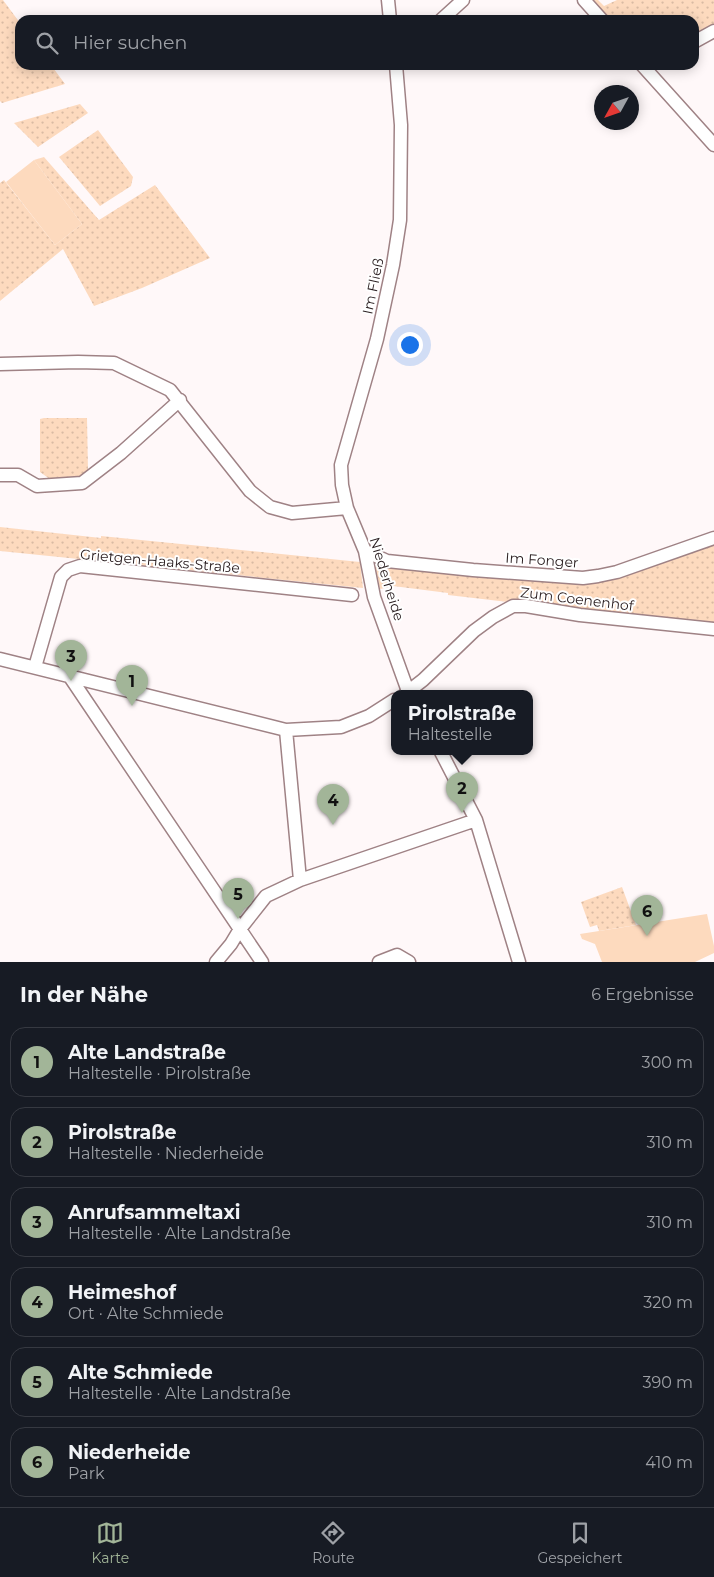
<!DOCTYPE html>
<html lang="de">
<head>
<meta charset="utf-8">
<style>
  :root { --surface:#171b24; --page:#242831; --text:#f1f3f6; --muted:#9ea1a6; --line:#363941; --accent:#a2b598 }
  body { margin:0; font-family:Montserrat,sans-serif; background:var(--page); color:var(--text) }
  .compass { position:absolute; left:594px; top:85px; width:45px; height:45px; border-radius:50%; background:var(--surface); box-shadow:0 2px 12px #0003; rotate:230deg }
  .you { position:absolute; left:409px; top:344px; width:18px; height:18px; margin:-12px; border:4px solid #fff; border-radius:50%; background:#1a73e8; box-shadow:0 0 0 8px #1a73e833 }
  .badge { display:grid; place-items:center; width:32px; height:32px; border-radius:50%; background:var(--accent); color:#111; font-size:16px; font-weight:700 }
  .pin { position:absolute; translate:-50% -41px; filter:drop-shadow(0 1px 2px #0008) }
  .pin::after { content:''; position:absolute; top:26px; width:18px; height:15px; background:inherit; clip-path:polygon(0 0,100% 0,50% 100%) }
  .popup { position:absolute; left:391px; top:690px; width:142px; height:65px; box-sizing:border-box; display:grid; place-content:center; border-radius:10px; background:var(--surface); filter:drop-shadow(0 1px 4px #0005); font-size:16px; white-space:nowrap; color:var(--muted) }
  .popup b { font-size:19px; color:var(--text) }
  .popup::after { content:''; position:absolute; left:50%; top:100%; margin-left:-10px; border:10px solid transparent; border-top-color:var(--surface) }
  .list { margin:0; padding:0; list-style:none }
  h2 { display:flex; justify-content:space-between; align-items:center; height:65px; margin:0; padding:0 20px; font-size:21px }
  h2 small { font-size:16px; font-weight:400; color:var(--muted) }
  .list li { display:grid; grid-template-columns:32px 1fr auto; gap:15px; align-items:center; box-sizing:border-box; height:70px; margin:0 10px 10px; padding:0 10px; border:1px solid var(--line); border-radius:15px }
  .list b { display:block; font-size:19px; white-space:nowrap }
  .list p { margin:0; font-size:16px; white-space:nowrap; color:var(--muted) }
  .list em { font-size:16px; font-style:normal; color:var(--muted) }
  .icon { flex:none; width:28px; height:28px; fill:none; stroke:currentColor; stroke-width:2; stroke-linecap:round; stroke-linejoin:round }
  .map { position:relative; flex:none; width:714px; height:962px; overflow:hidden }
  .search { position:absolute; background:var(--surface); box-shadow:0 2px 12px #0003; left:15px; right:15px; top:15px; height:55px; display:flex; align-items:center; gap:12px; box-sizing:border-box; padding:0 18px; border-radius:15px; color:var(--muted); font-size:19px }
  .sheet { height:545px; background:var(--surface) }
  nav { display:flex; justify-content:space-around; align-items:center; box-sizing:border-box; height:70px; border-top:1px solid var(--line); background:var(--surface); font-size:14px; color:var(--muted) }
  nav a { display:grid; justify-items:center; gap:2px }
  nav .on { color:var(--accent) }
  .map>svg:first-child { display:block }
  .grass { fill:url(#grass-dots) }
  .park { fill:#fddabe }
  .lines { fill:none; stroke-linecap:round; stroke-linejoin:round }
  .minor-casing { stroke:#9f8285; stroke-width:15 }
  .minor { stroke:#fff; stroke-width:12 }
  .labels { text-anchor:middle; stroke-width:4; stroke-linejoin:round; paint-order:stroke }
  .street-label { font-size:14px; fill:#281c1e; stroke:#fff }
</style>
</head>
<body>
<div class="map">
<svg width="714" height="962" viewBox="0 0 714 962">
  <defs>
    <pattern id="grass-dots" width="8" height="8" patternUnits="userSpaceOnUse" patternTransform="scale(1.25)"><rect width="8" height="8" fill="#fddabe"/><path d="M2 2h.1M6 6h.1" fill="none" stroke="#d9baa3" stroke-width="1.8" stroke-linecap="round"/></pattern>
  </defs>
  <rect width="100%" height="100%" fill="#fff8f9"/>
  <path class="grass" d="M 0,0 L 3,0 L 20,23 L 20,65 L 51,65 L 65,84 L 2,103 L 0,101 Z
    M 591,0 L 598,0 L 604,6 L 617,0 L 714,0 L 714,26 L 694,36 L 694,20 L 609,20 Z
    M 80,104 L 88,113 L 38,147 L 14,123 Z
    M 98,130 L 133,177 L 131,186 L 100,206 L 59,157 Z
    M 44,157 L 99,220 L 155,185 L 210,258 L 142,288 L 94,306 L 63,249 L 0,301 L 0,183 L 4,180 L 55,245 L 82,224 L 34,160 Z
    M 44,418 L 87,418 L 88,471 L 79,480 L 51,480 L 40,472 L 40,419 Z
    M 0,527 L 101,538 L 101,536 L 360,562 L 363,588 L 0,551 Z
    M 714,542 L 714,626 L 448,595 L 448,593 L 393,586 L 380,589 L 375,565 L 581,582 Z
    M 622,887 L 636,925 L 599,931 L 597,925 L 590,927 L 581,902 Z"/>
  <path class="park" d="M 34,160 L 82,224 L 55,245 L 6,182 Z
    M 707,914 L 714,946 L 714,953 L 695,962 L 602,962 L 595,944 L 582,939 L 580,934 Z"/>
  <g class="lines">
    <defs>
      <path id="minor" d="M 388,0 L 390,20
        M 584,0 L 602,20
        M 441,20 L 463,0
        M 694,42 L 714,31
        M 396,65 L 401,125 L 400,220 L 393,265 L 377,339 L 341,465 L 342,485 L 347,508 L 365,551 L 374,597 L 409,694
        M 642,65 L 714,145
        M 0,364 L 78,362 L 114,363 L 170,390 L 250,491 L 270,507 L 292,513 L 347,508
        M 0,475 L 18,475 L 37,486 L 82,483 L 121,453 L 180,400
        M 365,551 L 387,561 L 473,570 L 583,578 L 598,576 L 617,572 L 714,538
        M 0,659 L 286,730 L 341,727 L 369,716 L 394,700
        M 35,667 L 61,577 L 68,570 L 80,566 L 352,595
        M 70,677 L 262,962
        M 405,694 L 423,680 L 474,631 L 493,617 L 513,606 L 526,606 L 580,615 L 714,629
        M 286,730 L 300,880
        M 441,752 L 476,820 L 519,962
        M 216,962 L 231,944 L 240,929 L 266,896 L 300,880 L 476,820
        M 379,962 L 397,955 L 409,962"/>
    </defs>
    <use href="#minor" class="minor-casing"/>
    <use href="#minor" class="minor"/>
  </g>
  <g class="labels">
    <g class="street-label">
      <text transform="translate(373 286) rotate(-78)" y="5">Im Fließ</text>
      <text transform="translate(542 560) rotate(4)" y="5">Im Fonger</text>
      <text transform="translate(160 561) rotate(5)" y="5">Grietgen-Haaks-Straße</text>
      <text transform="translate(387 579) rotate(73)" y="5">Niederheide</text>
      <text transform="translate(577 599) rotate(7)" y="5">Zum Coenenhof</text>
    </g>
  </g>
</svg>
<svg class="compass" viewBox="-18 -18 36 36"><path d="M0-13l5 13h-10z" fill="#e53935"/><path d="M0 13l5-13h-10z" fill="#9ea1a6"/></svg>
<div class="you"></div>
<div class="pin badge" style="left:132px;top:706px">1</div>
<div class="pin badge" style="left:462px;top:813px">2</div>
<div class="popup"><b>Pirolstraße</b>Haltestelle</div>
<div class="pin badge" style="left:71px;top:681px">3</div>
<div class="pin badge" style="left:333px;top:825px">4</div>
<div class="pin badge" style="left:238px;top:919px">5</div>
<div class="pin badge" style="left:647px;top:936px">6</div>
<div class="search"><svg class="icon" aria-label="search" viewBox="0 0 24 24"><circle cx="10" cy="10" r="6"/><path d="M15 15l6 6"/></svg>Hier suchen</div>
</div>
<section class="sheet">
<h2>In der Nähe<small>6 Ergebnisse</small></h2>
<ul class="list">
<li><span class="badge">1</span><div><b>Alte Landstraße</b><p>Haltestelle · Pirolstraße</p></div><em>300 m</em></li>
<li><span class="badge">2</span><div><b>Pirolstraße</b><p>Haltestelle · Niederheide</p></div><em>310 m</em></li>
<li><span class="badge">3</span><div><b>Anrufsammeltaxi</b><p>Haltestelle · Alte Landstraße</p></div><em>310 m</em></li>
<li><span class="badge">4</span><div><b>Heimeshof</b><p>Ort · Alte Schmiede</p></div><em>320 m</em></li>
<li><span class="badge">5</span><div><b>Alte Schmiede</b><p>Haltestelle · Alte Landstraße</p></div><em>390 m</em></li>
<li><span class="badge">6</span><div><b>Niederheide</b><p>Park</p></div><em>410 m</em></li>
</ul>
</section>
<nav>
<a class="on"><svg class="icon" aria-label="map" viewBox="0 0 24 24"><path d="M3 6l6-2 6 2 6-2v14l-6 2-6-2-6 2zM9 4v14M15 6v14"/></svg>Karte</a>
<a><svg class="icon" aria-label="directions" viewBox="0 0 24 24"><path d="M12 3l9 9-9 9-9-9zM9 14v-3h6M13 9l2 2-2 2"/></svg>Route</a>
<a><svg class="icon" aria-label="saved" viewBox="0 0 24 24"><path d="M7 4h10v16l-5-4-5 4z"/></svg>Gespeichert</a>
</nav>
</body>
</html>
